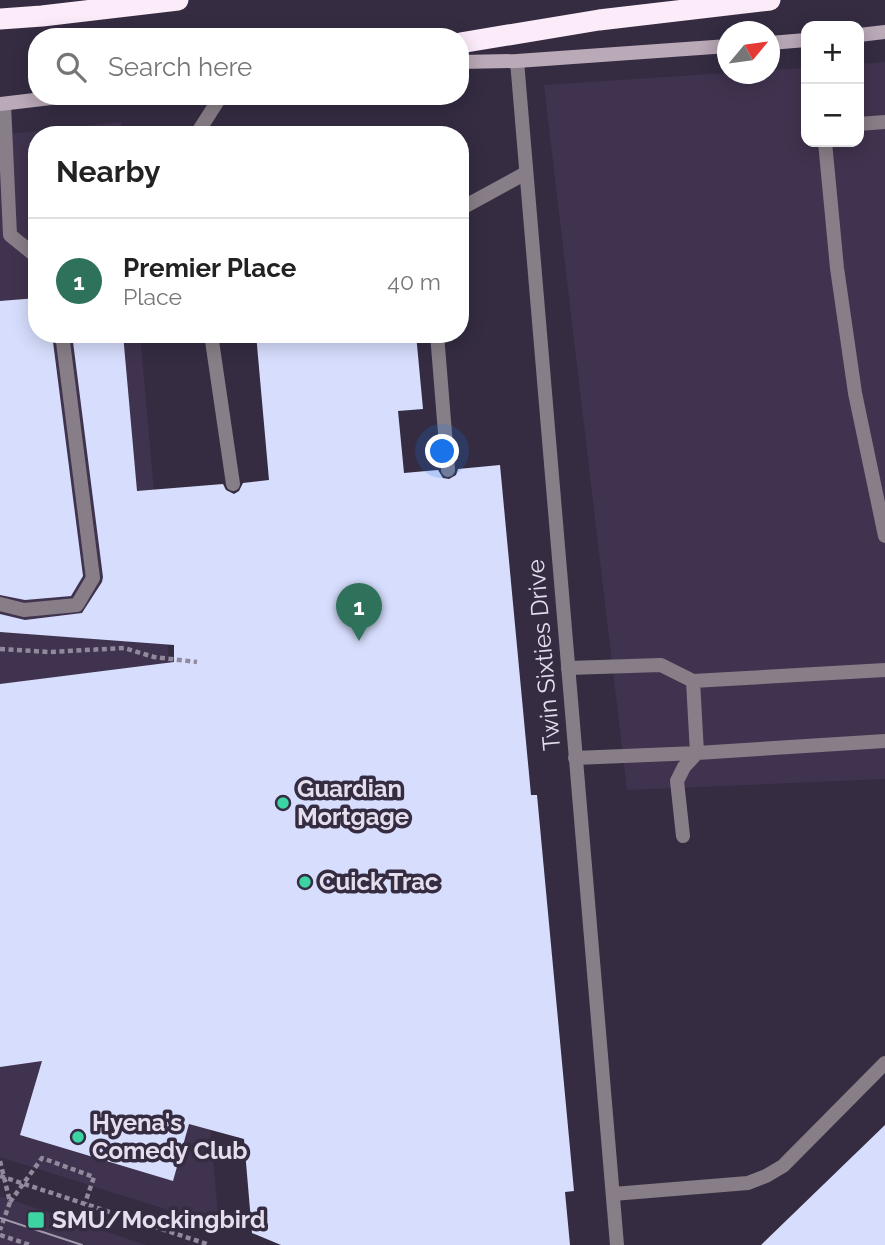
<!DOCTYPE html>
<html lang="en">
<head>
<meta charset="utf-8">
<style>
  :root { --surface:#fff; --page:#f2f2f2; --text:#222; --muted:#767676; --line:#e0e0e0; --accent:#2e725c }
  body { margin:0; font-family:Raleway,sans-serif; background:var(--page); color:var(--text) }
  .controls { position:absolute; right:21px; top:21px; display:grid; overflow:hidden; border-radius:14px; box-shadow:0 4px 18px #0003 }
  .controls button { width:63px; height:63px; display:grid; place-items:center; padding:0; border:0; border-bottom:2px solid var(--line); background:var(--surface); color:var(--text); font:35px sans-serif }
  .compass { position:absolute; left:717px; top:21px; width:63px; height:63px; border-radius:50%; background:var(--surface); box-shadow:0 4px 18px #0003; rotate:61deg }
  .you { position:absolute; left:443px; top:452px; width:24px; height:24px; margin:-18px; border:5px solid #fff; border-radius:50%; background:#1a73e8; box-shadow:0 0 0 10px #1a73e833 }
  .badge { display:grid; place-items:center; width:46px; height:46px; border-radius:50%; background:var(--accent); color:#fff; font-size:23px; font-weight:700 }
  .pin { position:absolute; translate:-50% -58px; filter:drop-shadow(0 2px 4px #0008) }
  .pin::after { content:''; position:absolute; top:37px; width:24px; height:21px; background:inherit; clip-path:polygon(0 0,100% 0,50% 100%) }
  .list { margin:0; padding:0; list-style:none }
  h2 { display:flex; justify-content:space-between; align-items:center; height:91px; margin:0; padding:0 28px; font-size:30px }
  h2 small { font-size:23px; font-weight:400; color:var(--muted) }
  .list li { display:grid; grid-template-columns:46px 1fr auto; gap:21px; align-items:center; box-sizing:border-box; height:126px; padding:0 28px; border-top:2px solid var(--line) }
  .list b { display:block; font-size:26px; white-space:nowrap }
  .list p { margin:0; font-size:23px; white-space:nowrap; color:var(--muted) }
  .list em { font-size:23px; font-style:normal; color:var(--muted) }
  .icon { flex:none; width:38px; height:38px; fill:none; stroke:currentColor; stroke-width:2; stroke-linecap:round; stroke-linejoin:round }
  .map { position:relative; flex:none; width:885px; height:1245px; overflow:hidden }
  .search { position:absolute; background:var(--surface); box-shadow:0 4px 18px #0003; left:28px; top:28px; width:441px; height:77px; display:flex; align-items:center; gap:18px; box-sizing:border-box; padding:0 24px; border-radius:28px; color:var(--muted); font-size:26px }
  .panel { position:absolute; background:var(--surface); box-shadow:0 4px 18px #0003; left:28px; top:126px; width:441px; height:217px; border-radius:28px }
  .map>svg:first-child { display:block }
  .built { fill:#40334f }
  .building { fill:#d7defd }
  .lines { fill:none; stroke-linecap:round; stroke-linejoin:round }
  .path { stroke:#928a9c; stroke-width:4.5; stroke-dasharray:5 3.5; stroke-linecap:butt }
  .service { stroke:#887e87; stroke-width:14 }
  .tertiary { stroke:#887e87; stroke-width:14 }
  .secondary { stroke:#baa9b7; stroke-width:14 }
  .motorway { stroke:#fcecfa; stroke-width:21 }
  .tram { stroke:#a19aab; stroke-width:2 }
  .poi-dot { fill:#3dd4a3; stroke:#352c42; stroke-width:2.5 }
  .labels { text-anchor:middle; stroke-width:7; stroke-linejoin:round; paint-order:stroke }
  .street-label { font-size:24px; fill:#e4deed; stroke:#352c42 }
  .poi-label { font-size:24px; font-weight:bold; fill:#e4deed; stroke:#352c42; text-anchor:start }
</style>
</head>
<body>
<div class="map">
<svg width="885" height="1245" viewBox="0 0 885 1245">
  <rect width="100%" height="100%" fill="#352c42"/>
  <path class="built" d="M 885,62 L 885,779 L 627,790 L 544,85 L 727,73 L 770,74 L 770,70 L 806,68 L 806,142 L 859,142 L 859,64 Z
    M 121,122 L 122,135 L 37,135 L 37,334 L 140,334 L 219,1226 L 0,1157 L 0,135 Z
    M 0,1196 L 146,1245 L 0,1245 Z"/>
  <path class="building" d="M 37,298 L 37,334 L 52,334 L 83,576 L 71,596 L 25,600 L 0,595 L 0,301 Z
    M 72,334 L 123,334 L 137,491 L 223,484 L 226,490 L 234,494 L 239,491 L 243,483 L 269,480 L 256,334 L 416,334 L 423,409 L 398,411 L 404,473 L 438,470 L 443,478 L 449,479 L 456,475 L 458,469 L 500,465 L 531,795 L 537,795 L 574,1191 L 565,1192 L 570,1245 L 281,1245 L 252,1233 L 244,1139 L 189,1124 L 173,1181 L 20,1135 L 42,1061 L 0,1067 L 0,684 L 174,662 L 174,645 L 0,632 L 0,614 L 25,620 L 82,613 L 102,582 L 103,577 Z
    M 885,1125 L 885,1245 L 761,1245 Z"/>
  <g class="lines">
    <path class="path" d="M 0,649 L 49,652 L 124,648 L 154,657 L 197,662
      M 0,1161 L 10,1202 L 0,1230
      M 0,1176 L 210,1245
      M 10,1202 L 42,1158 L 94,1177 L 85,1203
      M 0,1235 L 30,1245"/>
    <path class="service" d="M 4,104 L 10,235 L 37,257
      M 859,124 L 885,122
      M 196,135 L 221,96
      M 825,142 L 837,268 L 855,393 L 885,536
      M 460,209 L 526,173
      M 211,334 L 233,484
      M 437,334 L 448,470
      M 0,604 L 24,610 L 77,605 L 93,578 L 62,334
      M 568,668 L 661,665 L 693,681 L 885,670
      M 575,758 L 697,753 L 885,741
      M 683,836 L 677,781 L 684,767 L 697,753 L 693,681
      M 613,1194 L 748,1183 L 766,1176 L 783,1166 L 885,1063"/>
    <path class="tertiary" d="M 517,61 L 617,1245"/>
    <path class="secondary" d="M 859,35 L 885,32
      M 770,43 L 806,40
      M 460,62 L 517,61 L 728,46
      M 0,104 L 68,96"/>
    <path class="motorway" d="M 0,19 L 42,16 L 178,0
      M 460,43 L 599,20 L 770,0"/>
    <path class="tram" d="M 0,1218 L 82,1245"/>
  </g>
  <g class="poi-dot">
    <circle cx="283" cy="803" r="7"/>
    <circle cx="305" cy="882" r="7"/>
    <circle cx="78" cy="1137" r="7"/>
    <rect x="27" y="1211" width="18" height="18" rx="3.5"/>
  </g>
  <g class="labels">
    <g class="street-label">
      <text transform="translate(544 655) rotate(-95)" y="8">Twin Sixties Drive</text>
    </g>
    <g class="poi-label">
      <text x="297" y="797">Guardian<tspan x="297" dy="28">Mortgage</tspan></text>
      <text x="319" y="890">Cuick Trac</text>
      <text x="92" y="1131">Hyena's<tspan x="92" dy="28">Comedy Club</tspan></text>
      <text x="52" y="1228">SMU/Mockingbird</text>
    </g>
  </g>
</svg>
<div class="controls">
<button>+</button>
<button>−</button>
</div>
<svg class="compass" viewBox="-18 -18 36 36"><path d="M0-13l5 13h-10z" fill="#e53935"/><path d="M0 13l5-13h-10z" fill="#767676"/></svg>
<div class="you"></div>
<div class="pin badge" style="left:359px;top:641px">1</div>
<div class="search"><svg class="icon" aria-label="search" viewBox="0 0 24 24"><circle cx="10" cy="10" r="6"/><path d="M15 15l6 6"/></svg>Search here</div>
<section class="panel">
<h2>Nearby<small></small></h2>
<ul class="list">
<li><span class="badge">1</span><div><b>Premier Place</b><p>Place</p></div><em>40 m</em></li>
</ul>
</section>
</div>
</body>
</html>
